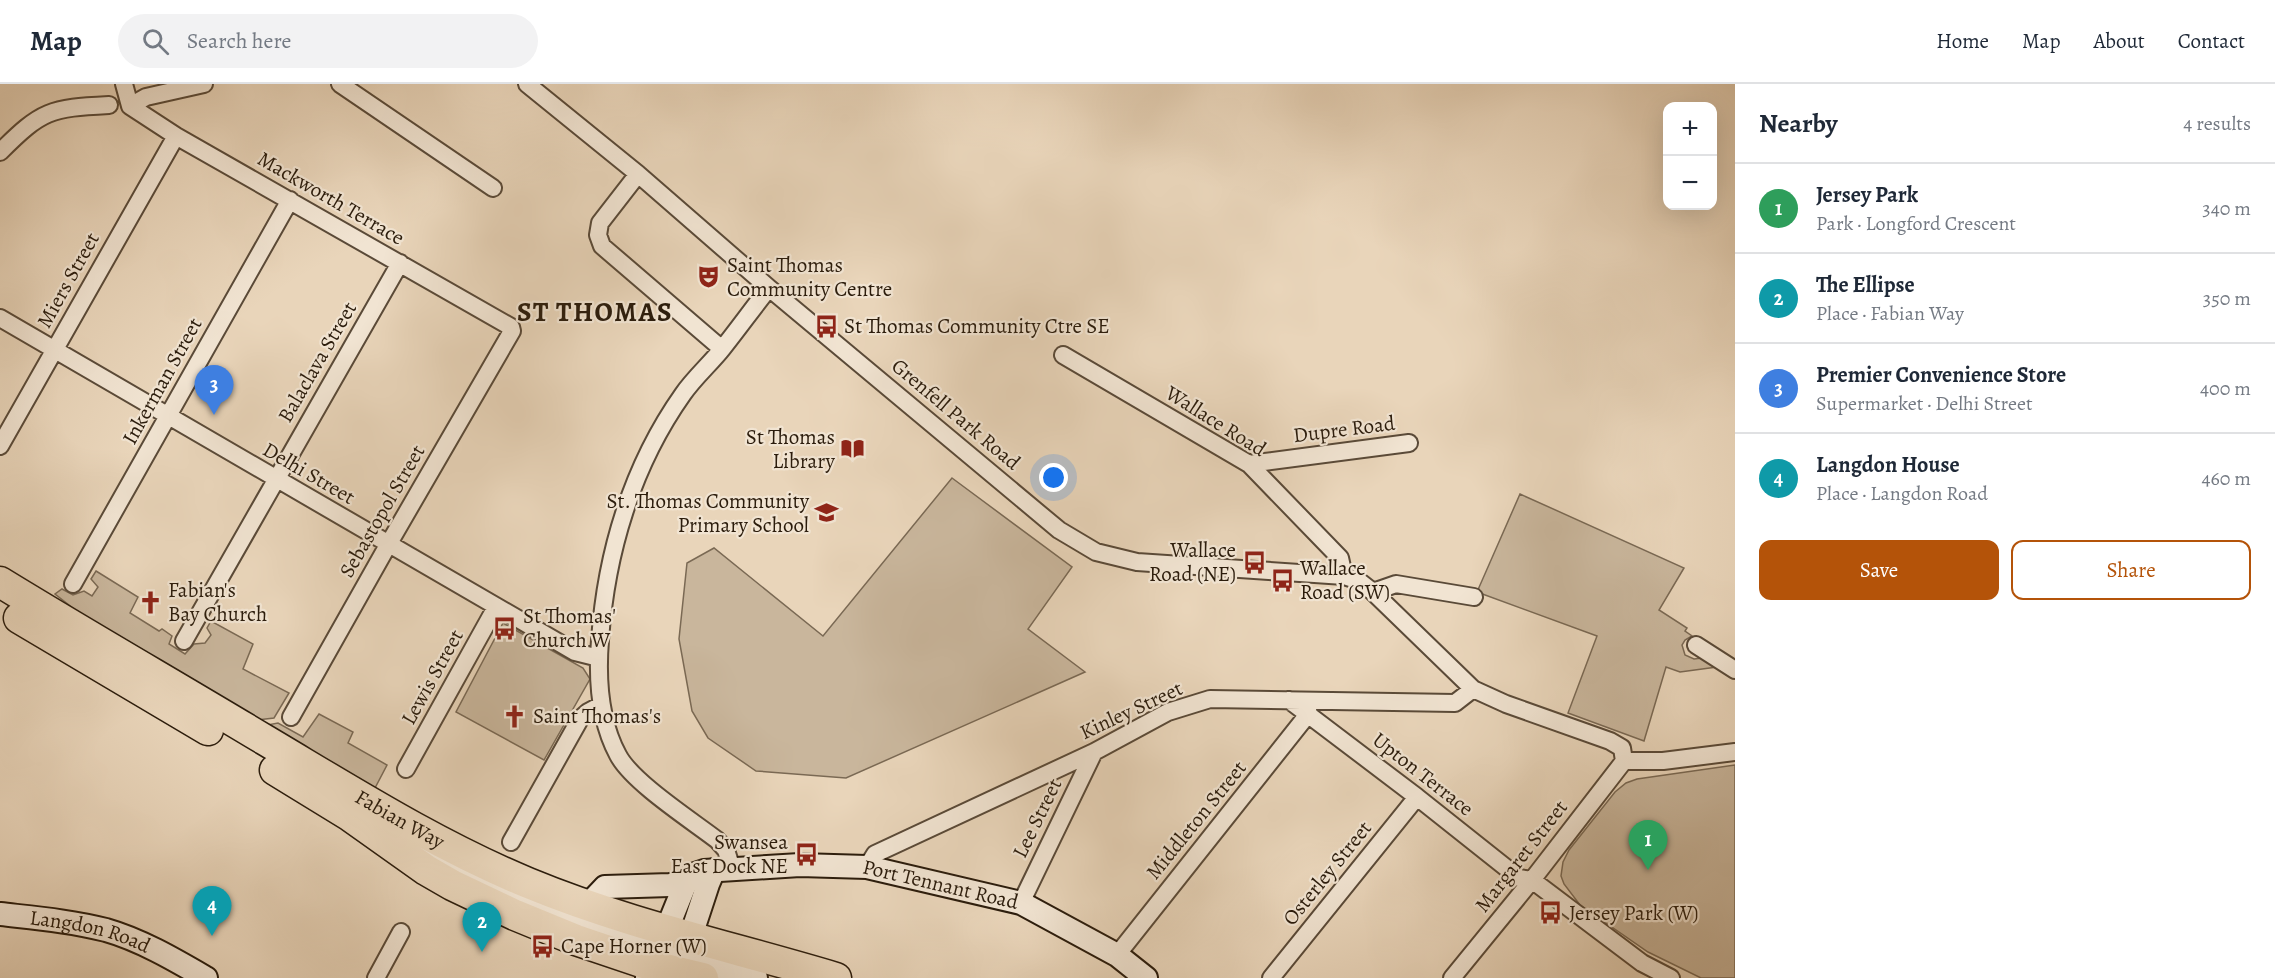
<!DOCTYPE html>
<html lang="en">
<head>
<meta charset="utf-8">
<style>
  :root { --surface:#fff; --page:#f2f2f3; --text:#1f2937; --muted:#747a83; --line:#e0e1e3; --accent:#b45309 }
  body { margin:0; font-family:Alegreya,serif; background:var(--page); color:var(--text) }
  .controls { position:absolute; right:18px; top:18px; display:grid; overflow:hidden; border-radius:12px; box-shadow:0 6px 24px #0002 }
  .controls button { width:54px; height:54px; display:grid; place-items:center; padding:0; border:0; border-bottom:2px solid var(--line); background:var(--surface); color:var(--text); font:30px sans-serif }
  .you { position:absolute; left:1054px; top:394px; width:21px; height:21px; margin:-15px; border:4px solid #fff; border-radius:50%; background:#1a73e8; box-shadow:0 0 0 9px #1a73e833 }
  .badge { display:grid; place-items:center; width:39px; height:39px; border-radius:50%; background:var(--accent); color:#fff; font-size:20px; font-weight:700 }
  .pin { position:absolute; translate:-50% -50px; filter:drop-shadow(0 2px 3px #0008) }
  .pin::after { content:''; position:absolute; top:32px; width:21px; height:18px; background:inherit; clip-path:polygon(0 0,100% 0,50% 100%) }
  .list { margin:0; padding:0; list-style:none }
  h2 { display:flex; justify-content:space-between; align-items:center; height:78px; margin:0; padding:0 24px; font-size:26px }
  h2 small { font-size:20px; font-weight:400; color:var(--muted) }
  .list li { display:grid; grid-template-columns:39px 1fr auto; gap:18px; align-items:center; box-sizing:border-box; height:90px; padding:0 24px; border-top:2px solid var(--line) }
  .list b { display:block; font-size:22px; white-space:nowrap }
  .list p { margin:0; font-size:20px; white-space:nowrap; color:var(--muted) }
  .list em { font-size:20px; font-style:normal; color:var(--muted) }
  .actions { display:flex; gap:12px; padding:18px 24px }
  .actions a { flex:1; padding:14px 0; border:2px solid var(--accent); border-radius:12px; text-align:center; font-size:21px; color:var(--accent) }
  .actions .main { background:var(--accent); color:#fff }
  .icon { flex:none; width:33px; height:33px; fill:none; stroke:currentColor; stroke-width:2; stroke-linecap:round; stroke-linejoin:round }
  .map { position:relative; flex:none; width:1735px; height:894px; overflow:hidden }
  header { display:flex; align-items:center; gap:36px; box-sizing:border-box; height:84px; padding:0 30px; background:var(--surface); border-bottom:2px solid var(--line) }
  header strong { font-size:28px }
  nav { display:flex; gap:33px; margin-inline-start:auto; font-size:21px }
  .search { width:420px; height:54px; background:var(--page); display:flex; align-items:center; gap:15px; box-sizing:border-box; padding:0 21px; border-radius:33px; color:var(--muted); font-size:22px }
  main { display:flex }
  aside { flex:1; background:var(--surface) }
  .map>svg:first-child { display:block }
  .green { fill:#c9b69c; stroke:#7a6954; stroke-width:1.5 }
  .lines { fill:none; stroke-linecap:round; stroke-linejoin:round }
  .street-casing { stroke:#5a4a38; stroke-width:20 }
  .secondary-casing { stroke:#2b1c0c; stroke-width:26 }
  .highway-casing { stroke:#2b1c0c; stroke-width:33 }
  .street { stroke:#f1e4d2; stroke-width:16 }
  .secondary { stroke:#f1e4d2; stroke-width:22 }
  .highway { stroke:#e9d5ba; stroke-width:30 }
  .labels { text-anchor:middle; stroke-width:4.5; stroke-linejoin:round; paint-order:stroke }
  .street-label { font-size:21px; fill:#2b1c0c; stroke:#f1e4d2 }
  .poi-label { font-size:21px; fill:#2b1c0c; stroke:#f1e4d2; text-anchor:start }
  .district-label { font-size:27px; font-weight:bold; letter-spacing:1.5px; fill:#2b1c0c; stroke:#f1e4d2 }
</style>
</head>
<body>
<header>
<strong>Map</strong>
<div class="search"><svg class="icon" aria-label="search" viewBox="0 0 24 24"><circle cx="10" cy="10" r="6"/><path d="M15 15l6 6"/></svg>Search here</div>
<nav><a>Home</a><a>Map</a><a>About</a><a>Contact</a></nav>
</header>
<main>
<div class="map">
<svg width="1735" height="894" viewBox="0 0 1735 894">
  <rect width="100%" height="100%" fill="#e9d5ba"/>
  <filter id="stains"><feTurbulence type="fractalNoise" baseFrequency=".00333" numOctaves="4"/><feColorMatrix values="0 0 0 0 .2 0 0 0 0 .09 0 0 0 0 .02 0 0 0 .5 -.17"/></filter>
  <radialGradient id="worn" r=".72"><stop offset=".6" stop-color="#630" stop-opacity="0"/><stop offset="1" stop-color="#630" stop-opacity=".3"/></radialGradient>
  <path class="green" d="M 952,394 L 1072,483 L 1028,545 L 1085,588 L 846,694 L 756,687 L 708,654 L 692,627 L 679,555 L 687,479 L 714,464 L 823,552 Z
    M 1520,410 L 1684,484 L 1659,526 L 1687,544 L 1685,547 L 1692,552 L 1685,556 L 1682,561 L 1685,571 L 1694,575 L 1702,574 L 1717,583 L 1680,588 L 1666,583 L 1644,657 L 1568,629 L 1597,552 L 1477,508 Z
    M 96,487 L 138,513 L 130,529 L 159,547 L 162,545 L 172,552 L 169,560 L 185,570 L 194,560 L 205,559 L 211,551 L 207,544 L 211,537 L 253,560 L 243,585 L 289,609 L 274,634 L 257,636 L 83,532 L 55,510 L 62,505 L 73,511 L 84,507 L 92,512 L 98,503 L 91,495 Z
    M 503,539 L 583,584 L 590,595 L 544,676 L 456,628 Z
    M 319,630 L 353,648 L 348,659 L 387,681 L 375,704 L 267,641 L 278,639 L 303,653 Z
    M 1735,681 L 1735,894 L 1701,894 L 1648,868 L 1580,821 L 1564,800 L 1561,792 L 1563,778 L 1569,766 L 1615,708 L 1626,699 L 1637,695 Z"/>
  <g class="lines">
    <defs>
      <path id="street" d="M 124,0 L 130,22
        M 340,0 L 493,104
        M 527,0 L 638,90 L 769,204 L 1059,446 L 1096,468 L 1137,478 L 1344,492 L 1359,497 L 1373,508 L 1473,605 L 1506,620 L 1610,657 L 1622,664 L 1624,677
        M 130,22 L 176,52 L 511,243 L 512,247 L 388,461 L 291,633
        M 130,22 L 146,13 L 204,0
        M 0,68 C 42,26 50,24 109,21
        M 638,90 L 600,139 L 598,151 L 602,162 L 722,265
        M 0,234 L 575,568 L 599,574
        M 1063,271 L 1249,380 L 1340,474 L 1344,492
        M 0,362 L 176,52
        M 1249,380 L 1409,359
        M 73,500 L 290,116
        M 1373,508 L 1396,500 L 1474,513
        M 184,557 L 400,179
        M 1696,561 L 1735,586
        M 1289,616 L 1417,713 L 1519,794 L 1532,796 L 1642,879 L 1671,894
        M 1624,677 L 1663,677 L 1735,668
        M 406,685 L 496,523
        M 511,758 L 580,635 L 588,628 L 601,621
        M 867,783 L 875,770 L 1094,668 L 1168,628 L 1210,615 L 1455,619 L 1473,605
        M 732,785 L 726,766 L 717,756 C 691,736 632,698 618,671 C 599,636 597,594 600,556 C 606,469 632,382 683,310 C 694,294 710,280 722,265 C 738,245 753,224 769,204
        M 1021,819 L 1094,668
        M 1117,871 L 1309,629
        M 376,894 L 401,848
        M 1271,894 L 1417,713
        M 1452,894 L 1532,796 L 1624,677"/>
      <g id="secondary">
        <path d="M 409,753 C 484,807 573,835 660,864 L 672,873"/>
        <path d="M 588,821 L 605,803 L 670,801 L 686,798"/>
        <path id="s1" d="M 0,830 C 35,834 71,837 106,846 C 141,856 175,876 206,894"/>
        <path d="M 673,861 L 684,872 L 756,894"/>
        <path d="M 686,867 L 708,800 L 714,786"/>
        <path id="s2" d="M 647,894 L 684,803 L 692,791 L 704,787 L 800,781 L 867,783 L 1021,819 L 1117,871 L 1146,894"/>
      </g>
      <g id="highway">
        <path id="s3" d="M 0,498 C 88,552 177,603 265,656 C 351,707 436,761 528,799 C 627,840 733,863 836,894"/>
        <path d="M 19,534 L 208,646"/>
        <path d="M 275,686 L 350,732 L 426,786 L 452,801 L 515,831 L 576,856 L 653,882 L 703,894"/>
      </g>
    </defs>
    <use href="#street" class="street-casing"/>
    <use href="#secondary" class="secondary-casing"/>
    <use href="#highway" class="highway-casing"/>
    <use href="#street" class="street"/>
    <use href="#secondary" class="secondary"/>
    <use href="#highway" class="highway"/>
  </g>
  <defs>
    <symbol id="theatre-bare" viewBox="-9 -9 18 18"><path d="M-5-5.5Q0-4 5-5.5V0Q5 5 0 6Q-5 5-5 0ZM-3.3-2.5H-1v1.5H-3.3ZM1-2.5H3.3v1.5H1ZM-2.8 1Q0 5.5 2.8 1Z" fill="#8f2418" stroke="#f1e4d2" stroke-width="2.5" paint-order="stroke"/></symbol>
    <symbol id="bus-bare" viewBox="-9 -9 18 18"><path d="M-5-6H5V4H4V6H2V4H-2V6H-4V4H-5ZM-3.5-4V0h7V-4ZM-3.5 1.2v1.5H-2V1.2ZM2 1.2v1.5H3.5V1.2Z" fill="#8f2418" stroke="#f1e4d2" stroke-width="2.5" paint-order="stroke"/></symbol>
    <symbol id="library-bare" viewBox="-9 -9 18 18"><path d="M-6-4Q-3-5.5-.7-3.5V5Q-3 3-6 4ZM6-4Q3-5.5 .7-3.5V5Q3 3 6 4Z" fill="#8f2418" stroke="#f1e4d2" stroke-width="2.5" paint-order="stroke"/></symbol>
    <symbol id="school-bare" viewBox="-9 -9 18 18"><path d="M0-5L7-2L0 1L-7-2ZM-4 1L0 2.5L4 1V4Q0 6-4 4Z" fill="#8f2418" stroke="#f1e4d2" stroke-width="2.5" paint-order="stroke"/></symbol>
    <symbol id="church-bare" viewBox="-9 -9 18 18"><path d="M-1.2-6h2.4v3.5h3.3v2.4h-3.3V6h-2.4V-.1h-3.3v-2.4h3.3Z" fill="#8f2418" stroke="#f1e4d2" stroke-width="2.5" paint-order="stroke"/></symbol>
  </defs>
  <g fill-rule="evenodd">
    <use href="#theatre-bare" x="692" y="176" width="33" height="33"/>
    <use href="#bus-bare" x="810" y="226" width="33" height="33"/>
    <use href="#library-bare" x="836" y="348" width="33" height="33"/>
    <use href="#school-bare" x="810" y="412" width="33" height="33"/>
    <use href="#bus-bare" x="1238" y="462" width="33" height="33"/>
    <use href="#bus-bare" x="1266" y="480" width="33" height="33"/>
    <use href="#church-bare" x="134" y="502" width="33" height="33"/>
    <use href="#bus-bare" x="488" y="528" width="33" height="33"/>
    <use href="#church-bare" x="498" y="616" width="33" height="33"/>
    <use href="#bus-bare" x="790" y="754" width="33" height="33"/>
    <use href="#bus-bare" x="1534" y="812" width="33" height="33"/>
    <use href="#bus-bare" x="526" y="846" width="33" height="33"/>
  </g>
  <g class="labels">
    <g class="street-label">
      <text transform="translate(331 114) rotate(30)" y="7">Mackworth Terrace</text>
      <text transform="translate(68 196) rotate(-61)" y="7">Miers Street</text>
      <text transform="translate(317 278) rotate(-60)" y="7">Balaclava Street</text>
      <text transform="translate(162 297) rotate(-61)" y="7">Inkerman Street</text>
      <text transform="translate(956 330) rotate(40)" y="7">Grenfell Park Road</text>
      <text transform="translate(1216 337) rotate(32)" y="7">Wallace Road</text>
      <text transform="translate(1344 345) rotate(-7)" y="7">Dupre Road</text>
      <text transform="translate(309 389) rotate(30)" y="7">Delhi Street</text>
      <text transform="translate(382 427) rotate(-60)" y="7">Sebastopol Street</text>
      <text transform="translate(432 593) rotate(-61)" y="7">Lewis Street</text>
      <text transform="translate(1131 626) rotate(-25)" y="7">Kinley Street</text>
      <text transform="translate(1423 690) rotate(38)" y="7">Upton Terrace</text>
      <text transform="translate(1037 734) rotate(-64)" y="7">Lee Street</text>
      <text dy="7" stroke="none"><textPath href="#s3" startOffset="465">Fabian Way</textPath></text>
      <text transform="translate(1196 736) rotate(-51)" y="7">Middleton Street</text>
      <text transform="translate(1521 772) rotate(-52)" y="7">Margaret Street</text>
      <text transform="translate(1327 789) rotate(-51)" y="7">Osterley Street</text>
      <text dy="7" stroke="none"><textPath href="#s2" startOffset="364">Port Tennant Road</textPath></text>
      <text dy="7" stroke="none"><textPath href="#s1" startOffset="92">Langdon Road</textPath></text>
    </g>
    <g class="poi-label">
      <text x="727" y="188">Saint Thomas<tspan x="727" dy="24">Community Centre</tspan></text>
      <text x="844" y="249">St Thomas Community Ctre SE</text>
      <text x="835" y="360" text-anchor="end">St Thomas<tspan x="835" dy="24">Library</tspan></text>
      <text x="809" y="424" text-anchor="end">St. Thomas Community<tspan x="809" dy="24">Primary School</tspan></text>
      <text x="1236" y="473" text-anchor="end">Wallace<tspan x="1236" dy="24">Road (NE)</tspan></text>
      <text x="1300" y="491">Wallace<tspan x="1300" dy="24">Road (SW)</tspan></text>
      <text x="168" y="513">Fabian's<tspan x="168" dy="24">Bay Church</tspan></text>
      <text x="523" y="539">St Thomas'<tspan x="523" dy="24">Church W</tspan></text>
      <text x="533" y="639">Saint Thomas's</text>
      <text x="788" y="765" text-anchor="end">Swansea<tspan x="788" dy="24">East Dock NE</tspan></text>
      <text x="1569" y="836">Jersey Park (W)</text>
      <text x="561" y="869">Cape Horner (W)</text>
    </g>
    <g class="district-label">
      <text x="595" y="237">ST THOMAS</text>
    </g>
  </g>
  <rect width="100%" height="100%" filter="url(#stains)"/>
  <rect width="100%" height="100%" fill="url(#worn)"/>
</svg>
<div class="controls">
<button>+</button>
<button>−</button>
</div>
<div class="you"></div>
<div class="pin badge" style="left:1648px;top:786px;background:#2e9e5b">1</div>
<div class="pin badge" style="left:482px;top:868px;background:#0f9aa8">2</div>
<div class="pin badge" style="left:214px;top:331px;background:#3f7fe0">3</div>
<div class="pin badge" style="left:212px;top:852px;background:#0f9aa8">4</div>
</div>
<aside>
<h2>Nearby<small>4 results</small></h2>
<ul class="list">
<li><span class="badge" style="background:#2e9e5b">1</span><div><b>Jersey Park</b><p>Park · Longford Crescent</p></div><em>340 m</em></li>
<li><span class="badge" style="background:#0f9aa8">2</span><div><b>The Ellipse</b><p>Place · Fabian Way</p></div><em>350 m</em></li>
<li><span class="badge" style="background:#3f7fe0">3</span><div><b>Premier Convenience Store</b><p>Supermarket · Delhi Street</p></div><em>400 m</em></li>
<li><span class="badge" style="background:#0f9aa8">4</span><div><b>Langdon House</b><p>Place · Langdon Road</p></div><em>460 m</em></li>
</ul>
<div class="actions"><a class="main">Save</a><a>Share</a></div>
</aside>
</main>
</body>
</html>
